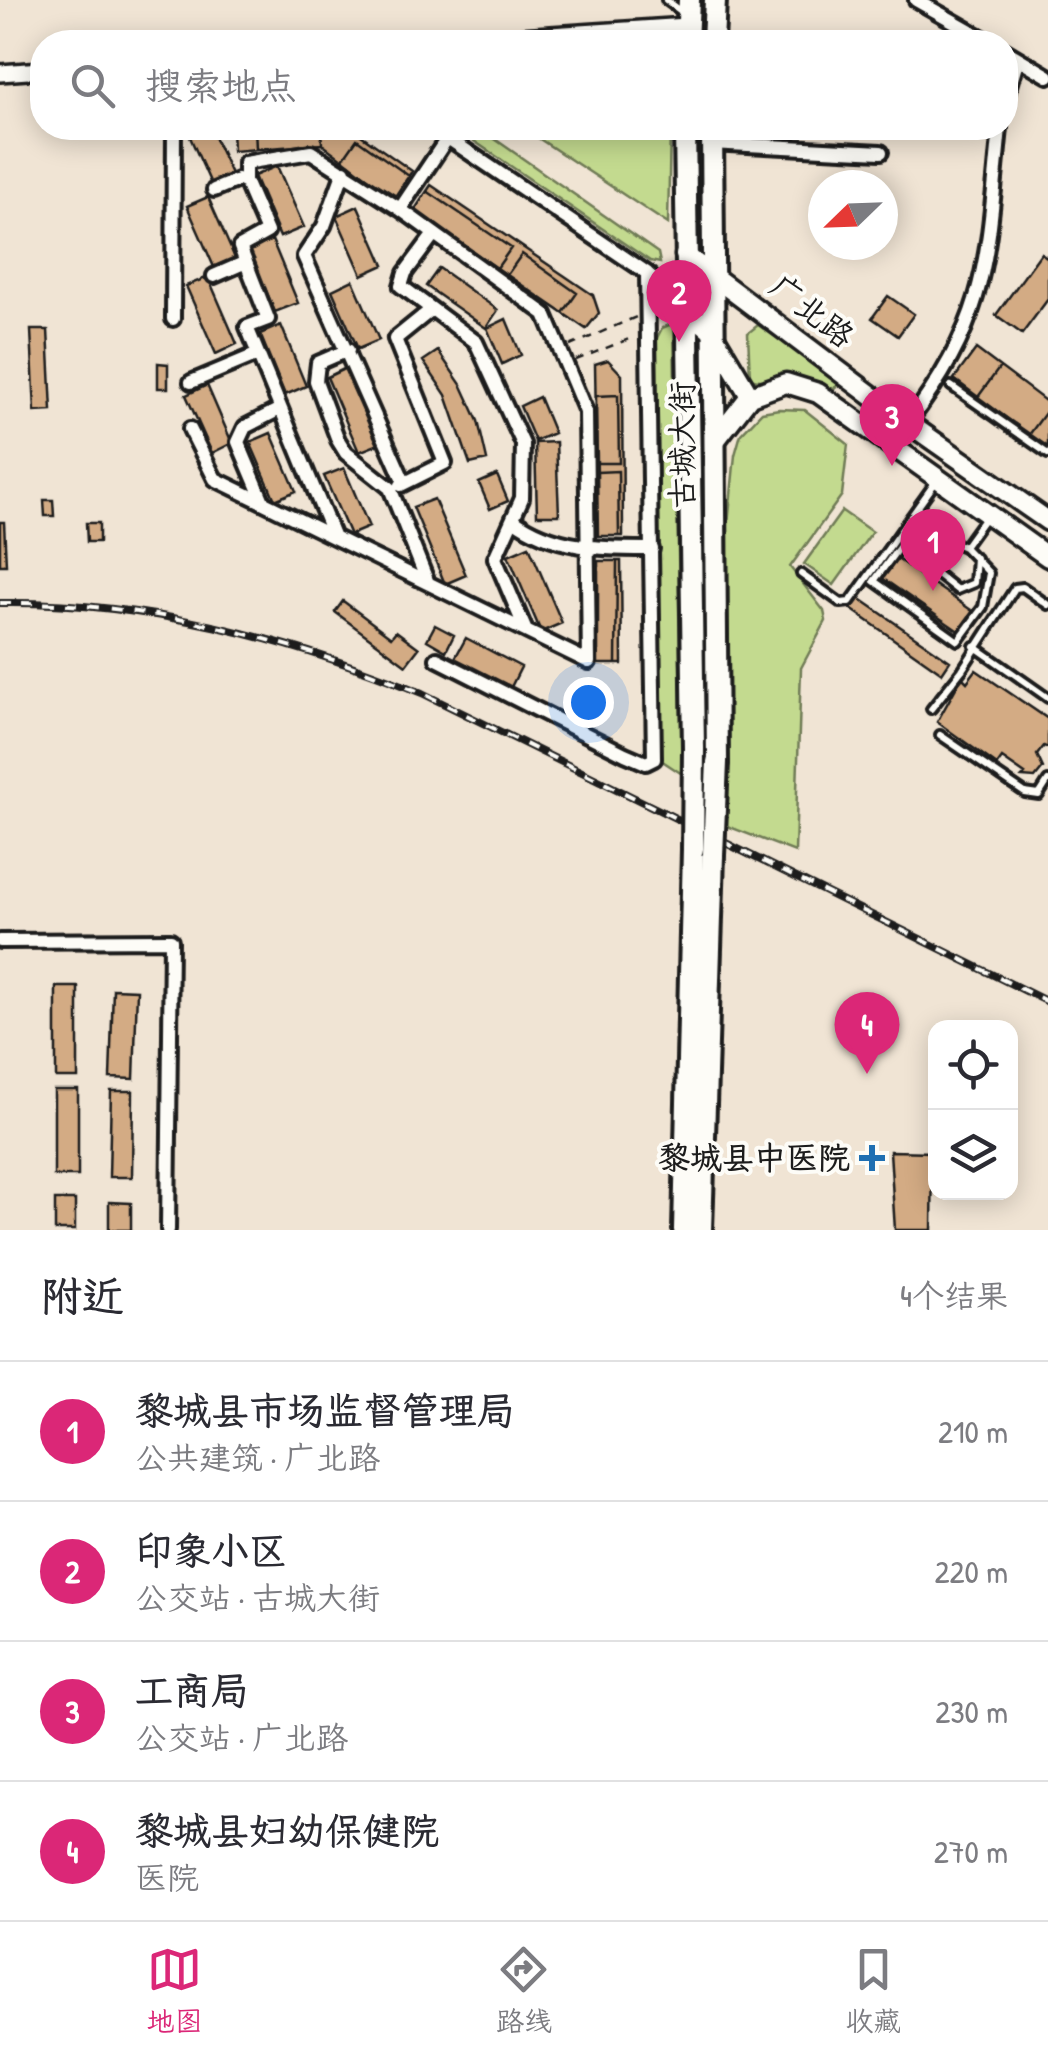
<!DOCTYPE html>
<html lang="zh">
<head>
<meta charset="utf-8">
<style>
  :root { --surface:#fff; --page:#f2f2f3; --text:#2b2b33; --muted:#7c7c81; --line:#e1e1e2; --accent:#db2777 }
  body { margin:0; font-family:"Patrick Hand","LXGW WenKai TC",sans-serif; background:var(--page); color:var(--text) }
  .controls { position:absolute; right:30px; bottom:30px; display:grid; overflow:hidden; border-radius:20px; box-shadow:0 5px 25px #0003 }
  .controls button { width:90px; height:90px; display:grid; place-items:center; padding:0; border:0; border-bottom:2px solid var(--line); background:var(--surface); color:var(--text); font:50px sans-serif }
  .compass { position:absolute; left:808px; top:170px; width:90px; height:90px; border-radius:50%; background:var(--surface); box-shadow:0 5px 25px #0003; rotate:247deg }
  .you { position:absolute; left:588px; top:702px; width:35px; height:35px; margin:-25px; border:8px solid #fff; border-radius:50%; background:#1a73e8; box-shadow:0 0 0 15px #1a73e833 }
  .badge { display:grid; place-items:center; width:65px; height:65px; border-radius:50%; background:var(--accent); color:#fff; font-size:32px; font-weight:700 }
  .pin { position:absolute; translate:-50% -82px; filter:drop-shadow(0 2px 5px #0008) }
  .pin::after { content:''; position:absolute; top:52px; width:35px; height:30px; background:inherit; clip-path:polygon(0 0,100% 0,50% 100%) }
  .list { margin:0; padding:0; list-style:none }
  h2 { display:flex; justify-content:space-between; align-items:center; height:130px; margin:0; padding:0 40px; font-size:42px }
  h2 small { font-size:32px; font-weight:400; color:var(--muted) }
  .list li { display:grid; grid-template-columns:65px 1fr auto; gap:30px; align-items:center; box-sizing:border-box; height:140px; padding:0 40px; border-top:2px solid var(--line) }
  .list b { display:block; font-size:38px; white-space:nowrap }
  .list p { margin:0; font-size:32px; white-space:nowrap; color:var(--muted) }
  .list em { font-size:32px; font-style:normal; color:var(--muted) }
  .icon { flex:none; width:55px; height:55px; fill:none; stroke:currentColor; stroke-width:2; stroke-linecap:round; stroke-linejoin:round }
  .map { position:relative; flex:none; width:1048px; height:1230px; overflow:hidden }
  .search { position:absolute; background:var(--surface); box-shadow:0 5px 25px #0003; left:30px; right:30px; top:30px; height:110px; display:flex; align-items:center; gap:25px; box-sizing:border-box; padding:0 35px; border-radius:40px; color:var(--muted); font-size:38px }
  .sheet { height:690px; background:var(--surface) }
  nav { display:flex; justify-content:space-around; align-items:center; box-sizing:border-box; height:140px; border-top:2px solid var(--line); background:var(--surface); font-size:28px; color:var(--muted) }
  nav a { display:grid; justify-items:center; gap:5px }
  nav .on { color:var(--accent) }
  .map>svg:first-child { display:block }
  .green { fill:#c3da8f; stroke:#707b56; stroke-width:2.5 }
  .building { fill:#d3ab84; stroke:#1c1c1c; stroke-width:2.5 }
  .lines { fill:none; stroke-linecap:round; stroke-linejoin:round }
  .service-casing { stroke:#1c1c1c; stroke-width:14 }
  .minor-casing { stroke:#1c1c1c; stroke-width:20 }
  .tertiary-casing { stroke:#1c1c1c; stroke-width:22 }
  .secondary-casing { stroke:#1c1c1c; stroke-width:25 }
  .primary-casing { stroke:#1c1c1c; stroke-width:28 }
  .path { stroke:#1c1c1c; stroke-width:2.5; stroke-dasharray:8 8; stroke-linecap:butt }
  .service { stroke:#fdfcf7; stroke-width:6 }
  .minor { stroke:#fdfcf7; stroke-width:12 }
  .tertiary { stroke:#fdfcf7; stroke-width:15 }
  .secondary { stroke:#fdfcf7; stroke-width:18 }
  .primary { stroke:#fdfcf7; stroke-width:20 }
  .rail-casing { stroke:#1c1c1c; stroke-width:8 }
  .rail { stroke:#fdfcf7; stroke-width:4; stroke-dasharray:11; stroke-linecap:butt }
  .primary-bridge-casing { stroke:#1c1c1c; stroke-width:28; stroke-linecap:butt }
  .primary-bridge { stroke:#fdfcf7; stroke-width:20 }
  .poi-dot { fill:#1f6fb2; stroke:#fdfcf7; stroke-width:4 }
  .labels { text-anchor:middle; stroke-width:8; stroke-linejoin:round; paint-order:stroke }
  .street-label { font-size:32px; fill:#1c1c1c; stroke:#fdfcf7 }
  .poi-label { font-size:32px; font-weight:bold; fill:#1c1c1c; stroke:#fdfcf7; text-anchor:end }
</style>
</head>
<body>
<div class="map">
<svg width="1048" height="1230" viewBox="0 0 1048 1230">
  <rect width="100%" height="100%" fill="#f0e4d4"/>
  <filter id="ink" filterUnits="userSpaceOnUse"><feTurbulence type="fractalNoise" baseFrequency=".01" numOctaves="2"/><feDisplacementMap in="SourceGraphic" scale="20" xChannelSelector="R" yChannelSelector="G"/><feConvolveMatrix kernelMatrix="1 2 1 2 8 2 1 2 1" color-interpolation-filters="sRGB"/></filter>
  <g filter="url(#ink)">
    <path class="green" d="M 479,128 L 658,253 L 660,263 L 650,261 L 474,141 L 471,129 Z
      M 523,128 L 670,128 L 668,224 Z
      M 674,323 L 682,774 L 661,760 L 657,338 L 662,328 Z
      M 758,325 L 835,378 L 838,386 L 831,389 C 792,364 772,387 750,378 L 748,333 Z
      M 779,409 L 805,410 L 848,444 L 842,495 L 790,567 L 824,611 L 826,621 L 801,668 L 795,852 L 727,826 L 728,525 L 735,455 L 741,434 L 762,412 Z
      M 842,511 L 872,532 L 834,585 L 804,564 Z"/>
    <path class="building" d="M 210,128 L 231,174 L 211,184 L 190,137 Z
      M 232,128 L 351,128 L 412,171 L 394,198 L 322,144 L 233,151 Z
      M 255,128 L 321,128 L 322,144 L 256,149 Z
      M 357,139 L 409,176 L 394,198 L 343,159 Z
      M 277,166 L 304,227 L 280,237 L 254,176 Z
      M 431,185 L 593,295 L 599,313 L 586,329 L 414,211 Z
      M 427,191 L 511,248 L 497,268 L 414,211 Z
      M 208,197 L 235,258 L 214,267 L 187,206 Z
      M 358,206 L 384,265 L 362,275 L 336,216 Z
      M 272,240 L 298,303 L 275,312 L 249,250 Z
      M 1041,253 L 1048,258 L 1048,299 L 1022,334 L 996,315 Z
      M 522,254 L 577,293 L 563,313 L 507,275 Z
      M 439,268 L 498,310 L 486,328 L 426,286 Z
      M 208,277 L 237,344 L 216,354 L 186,286 Z
      M 353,280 L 379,340 L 358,349 L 332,290 Z
      M 888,296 L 914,314 L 898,336 L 872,318 Z
      M 506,319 L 521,355 L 502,364 L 487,328 Z
      M 281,325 L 306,386 L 285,395 L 260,334 Z
      M 31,330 L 48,330 L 52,411 L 35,412 Z
      M 976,349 L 1048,403 L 1048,449 L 954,379 Z
      M 976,349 L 1000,367 L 978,397 L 954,379 Z
      M 438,351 L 462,386 L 478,421 L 487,460 L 470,464 L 446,395 L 423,361 Z
      M 608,360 L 622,375 L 623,536 L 598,536 L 595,364 Z
      M 158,363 L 168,364 L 168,388 L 158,388 Z
      M 346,368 L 379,444 L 359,452 L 327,377 Z
      M 207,385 L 232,443 L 212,453 L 186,395 Z
      M 618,395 L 619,463 L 597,463 L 596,396 Z
      M 539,397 L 554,433 L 535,441 L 520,406 Z
      M 1048,409 L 1048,449 L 1029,435 Z
      M 271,433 L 296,491 L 275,500 L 250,442 Z
      M 556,442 L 559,515 L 537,515 L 535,443 Z
      M 344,468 L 369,527 L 350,535 L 324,476 Z
      M 618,471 L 619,536 L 598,536 L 597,472 Z
      M 497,475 L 508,501 L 490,509 L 479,483 Z
      M 434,499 L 466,575 L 445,584 L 413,507 Z
      M 44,500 L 53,500 L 54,516 L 45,516 Z
      M 0,522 L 4,522 L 6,565 L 0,565 Z
      M 86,523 L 99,523 L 99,542 L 87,542 Z
      M 529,546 L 562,623 L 541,632 L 508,555 Z
      M 896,558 L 974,612 L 960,632 L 882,578 Z
      M 598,561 L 621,561 L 622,664 L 598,664 Z
      M 598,561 L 617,561 L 616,664 L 598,664 Z
      M 859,598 L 950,661 L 942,673 L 851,609 Z
      M 343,601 L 391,637 L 396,631 L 419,648 L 406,665 L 335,612 Z
      M 435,625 L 454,635 L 446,651 L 427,640 Z
      M 466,638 L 521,667 L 510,689 L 454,660 Z
      M 976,670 L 1048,719 L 1048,748 L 1044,746 L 1037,755 L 1043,768 L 1035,778 L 1022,777 L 1025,774 L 1002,758 L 997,765 L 937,722 L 962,677 L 967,682 Z
      M 56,987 L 78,987 L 78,1078 L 56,1078 Z
      M 113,989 L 137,990 L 134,1079 L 110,1078 Z
      M 54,1090 L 78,1090 L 78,1176 L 54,1176 Z
      M 111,1091 L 133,1091 L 132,1177 L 109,1177 Z
      M 890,1151 L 933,1152 L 932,1230 L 895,1230 Z
      M 55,1200 L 75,1200 L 75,1230 L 55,1230 Z
      M 109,1202 L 131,1203 L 131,1230 L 109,1230 Z"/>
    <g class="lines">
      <defs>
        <path id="service" d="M 666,0 L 685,14
          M 951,386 L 1048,454
          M 927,531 L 964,547 L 989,573 L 983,607 L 958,641 L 874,581 L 900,546 Z
          M 944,536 L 930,542 L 922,562 L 957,590 L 974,583 L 976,558
          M 964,547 L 987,515
          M 801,574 L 841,603 L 850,602 L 937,480
          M 974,646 L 1048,698
          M 931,709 L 962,670 L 1015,588 L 1023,587 L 1048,605
          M 940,735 L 1025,793 L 1039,795 L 1048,781"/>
        <path id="minor" d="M 916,0 L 990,42
          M 1006,51 L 1048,76
          M 1006,100 L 1018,58
          M 433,128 L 647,273 L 684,308
          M 711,143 L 881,152
          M 344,171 L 324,226 L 304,256 L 404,482
          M 214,190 L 245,177
          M 434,234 L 405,273 L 401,286 L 476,342 L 523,444 L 522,498 L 495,558 L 526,631
          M 214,276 L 246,262
          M 173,319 L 174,128
          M 348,350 L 318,363 L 316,381 L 338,440 L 346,453 L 390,488 L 428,583
          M 191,382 L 258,354
          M 908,423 C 990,316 987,254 1000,128
          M 190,429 L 215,479 L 589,662 L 586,412 L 545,314 L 400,209
          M 401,485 L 445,463 L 395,339 L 432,309
          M 263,501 L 238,442 L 245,427 L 280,409
          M 513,519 C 555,550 602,549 652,549
          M 333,535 L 247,327 L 268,319 L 240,247 L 267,232 L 245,181 L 245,163 L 311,152 L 400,209 L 448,137
          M 437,659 L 625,754 L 646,763 L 654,759 L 647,273
          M 0,941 L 171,940 L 168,1230"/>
        <path id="tertiary" d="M 446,42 L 687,26
          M 0,73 L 42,70"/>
        <path id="secondary" d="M 685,255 L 908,423 L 1048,521
          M 684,308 L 710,329 L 750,396 L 786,383 L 818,393 L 1048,557
          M 715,441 L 750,396"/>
        <path id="primary" d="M 687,42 L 689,0
          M 713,42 L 715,0
          M 685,128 L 694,749
          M 712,128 L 717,762
          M 684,1230 L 693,849
          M 701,1230 L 713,855"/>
      </defs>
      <use href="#service" class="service-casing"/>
      <use href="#minor" class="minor-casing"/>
      <use href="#tertiary" class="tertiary-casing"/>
      <use href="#secondary" class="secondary-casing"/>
      <use href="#primary" class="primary-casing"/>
      <path class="path" d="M 570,346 L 636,317
        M 576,360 L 634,337"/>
      <use href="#service" class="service"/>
      <use href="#minor" class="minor"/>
      <use href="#tertiary" class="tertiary"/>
      <use href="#secondary" class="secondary"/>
      <use href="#primary" class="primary"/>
      <defs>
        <path id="rail" d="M 0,603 C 147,601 287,638 422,693 L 1048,1002"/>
      </defs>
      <use href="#rail" class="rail-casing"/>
      <use href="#rail" class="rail"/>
      <defs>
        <path id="primary-bridge" d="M 693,849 L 694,749
          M 713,855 L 717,762"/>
      </defs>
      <use href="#primary-bridge" class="primary-bridge-casing"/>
      <use href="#primary-bridge" class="primary-bridge"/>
    </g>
  </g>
  <path class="poi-dot" d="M867 1143h10v10h10v10h-10v10h-10v-10h-10v-10h10z"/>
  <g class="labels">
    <g class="street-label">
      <text transform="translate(812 311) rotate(38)" y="11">广北路</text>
      <text transform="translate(682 445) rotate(-90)" y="11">古城大街</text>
    </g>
    <g class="poi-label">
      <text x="850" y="1169">黎城县中医院</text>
    </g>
  </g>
</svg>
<div class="controls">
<button><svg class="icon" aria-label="locate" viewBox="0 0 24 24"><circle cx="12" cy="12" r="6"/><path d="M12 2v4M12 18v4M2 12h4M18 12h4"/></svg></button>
<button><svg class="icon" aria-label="layers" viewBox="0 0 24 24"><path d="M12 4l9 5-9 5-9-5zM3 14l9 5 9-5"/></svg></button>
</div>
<svg class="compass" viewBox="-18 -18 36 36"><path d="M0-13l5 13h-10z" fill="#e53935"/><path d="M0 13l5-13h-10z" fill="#7c7c81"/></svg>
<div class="you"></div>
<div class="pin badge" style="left:933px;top:591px">1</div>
<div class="pin badge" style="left:679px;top:342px">2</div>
<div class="pin badge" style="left:892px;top:466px">3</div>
<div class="pin badge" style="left:867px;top:1074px">4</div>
<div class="search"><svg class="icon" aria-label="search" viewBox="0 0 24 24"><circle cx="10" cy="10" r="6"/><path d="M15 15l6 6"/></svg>搜索地点</div>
</div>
<section class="sheet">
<h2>附近<small>4个结果</small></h2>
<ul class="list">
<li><span class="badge">1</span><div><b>黎城县市场监督管理局</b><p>公共建筑 · 广北路</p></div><em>210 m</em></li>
<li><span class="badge">2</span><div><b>印象小区</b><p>公交站 · 古城大街</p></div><em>220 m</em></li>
<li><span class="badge">3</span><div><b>工商局</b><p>公交站 · 广北路</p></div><em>230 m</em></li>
<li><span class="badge">4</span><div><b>黎城县妇幼保健院</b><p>医院</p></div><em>270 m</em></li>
</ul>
</section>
<nav>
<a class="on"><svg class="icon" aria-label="map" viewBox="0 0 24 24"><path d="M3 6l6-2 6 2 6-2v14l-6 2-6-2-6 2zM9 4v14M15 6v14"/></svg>地图</a>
<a><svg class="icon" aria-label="directions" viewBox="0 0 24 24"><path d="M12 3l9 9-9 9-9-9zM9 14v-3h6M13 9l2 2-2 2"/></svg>路线</a>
<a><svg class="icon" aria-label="saved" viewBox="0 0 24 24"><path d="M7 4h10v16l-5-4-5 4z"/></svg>收藏</a>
</nav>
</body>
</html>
